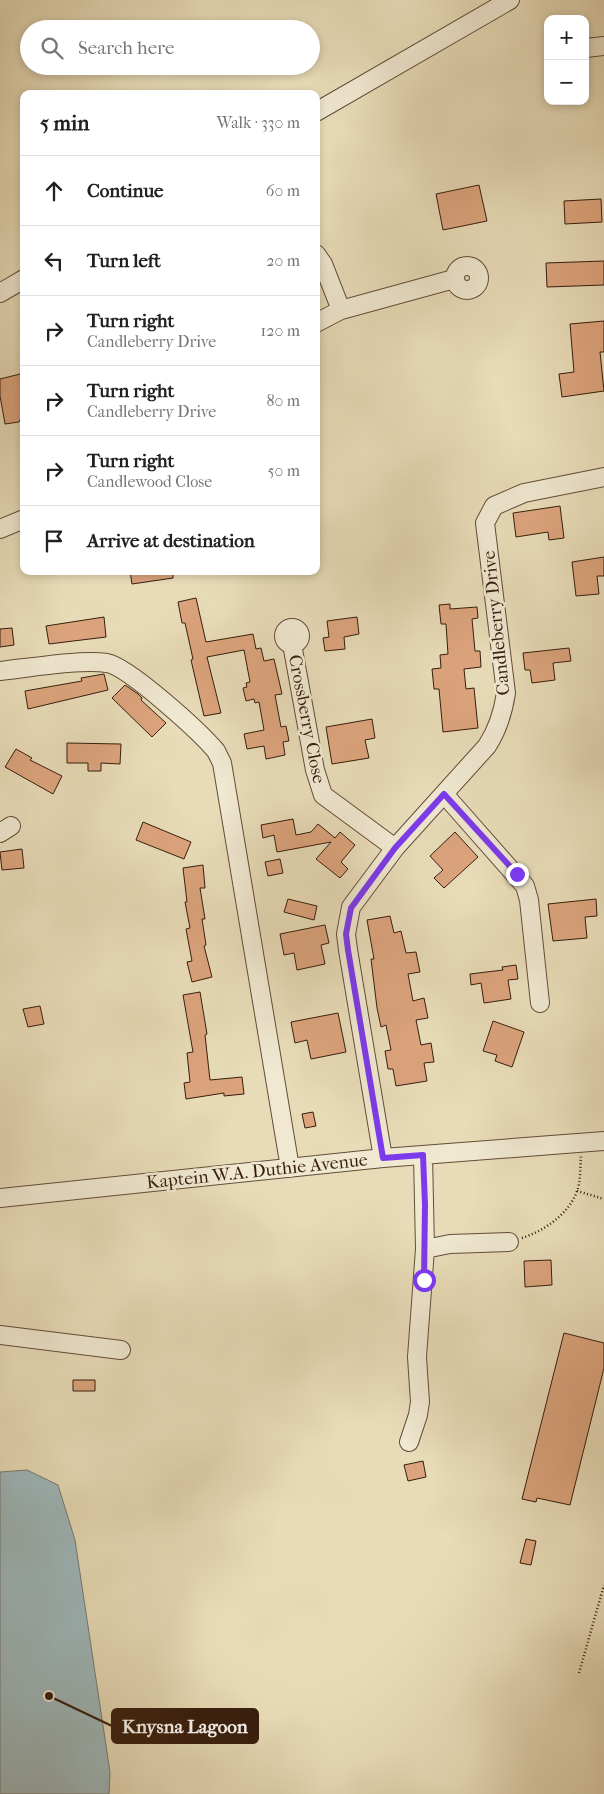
<!DOCTYPE html>
<html lang="en">
<head>
<meta charset="utf-8">
<style>
  :root { --surface:#fff; --page:#f2f2f2; --text:#202124; --muted:#757577; --line:#e0e0e0 }
  body { margin:0; font-family:"IM FELL French Canon",serif; background:var(--page); color:var(--text) }
  .controls { position:absolute; right:15px; top:15px; display:grid; overflow:hidden; border-radius:10px; box-shadow:0 2px 8px #0003 }
  .controls button { width:45px; height:45px; display:grid; place-items:center; padding:0; border:0; border-bottom:1px solid var(--line); background:var(--surface); color:var(--text); font:25px sans-serif }
  .stop { position:absolute; width:15px; height:15px; margin:-11px; border:4px solid #7c3aed; border-radius:50%; background:#fff }
  .stop.end { background:#7c3aed; border-color:#fff; box-shadow:0 1px 5px #0008 }
  .list { margin:0; padding:0; list-style:none }
  h2 { display:flex; justify-content:space-between; align-items:center; height:65px; margin:0; padding:0 20px; font-size:21px }
  h2 small { font-size:16px; font-weight:400; color:var(--muted) }
  .list li { display:grid; grid-template-columns:32px 1fr auto; gap:15px; align-items:center; box-sizing:border-box; height:70px; padding:0 20px; border-top:1px solid var(--line) }
  .list b { display:block; font-size:19px; white-space:nowrap }
  .list p { margin:0; font-size:16px; white-space:nowrap; color:var(--muted) }
  .list em { font-size:16px; font-style:normal; color:var(--muted) }
  .icon { flex:none; width:28px; height:28px; fill:none; stroke:currentColor; stroke-width:2; stroke-linecap:round; stroke-linejoin:round }
  .map { position:relative; flex:none; width:604px; height:1794px; overflow:hidden }
  .search { position:absolute; background:var(--surface); box-shadow:0 2px 8px #0003; left:20px; top:20px; width:300px; height:55px; display:flex; align-items:center; gap:12px; box-sizing:border-box; padding:0 18px; border-radius:28px; color:var(--muted); font-size:19px }
  .panel { position:absolute; background:var(--surface); box-shadow:0 2px 8px #0003; left:20px; top:90px; width:300px; height:485px; border-radius:10px }
  .map>svg:first-child { display:block }
  .water { fill:#9eb8bb; stroke:#747a75 }
  .building { fill:#dca47d; stroke:#361d0d }
  .lines { fill:none; stroke-linecap:round; stroke-linejoin:round }
  .minor-casing { stroke:#624d38; stroke-width:20 }
  .path { stroke:#361d0d; stroke-width:2.5; stroke-dasharray:1 2.5; stroke-linecap:butt }
  .minor { stroke:#f0e8d1; stroke-width:18 }
  .route { stroke:#7c3aed; stroke-width:6 }
  .labels { text-anchor:middle; stroke-width:5; stroke-linejoin:round; paint-order:stroke }
  .street-label { font-size:18px; fill:#361d0d; stroke:#f0e8d1 }
  .leader { fill:none; stroke:#361d0d; stroke-width:2 }
  .callout-dot { fill:#361d0d; stroke:#f0e8d1; stroke-width:2 }
  .callout { fill:#361d0d; stroke:#361d0d; stroke-width:2 }
  .callout-label { font-size:19px; text-anchor:middle; font-weight:bold; fill:#fff }
</style>
</head>
<body>
<div class="map">
<svg width="604" height="1794" viewBox="0 0 604 1794">
  <rect width="100%" height="100%" fill="#e8dcb8"/>
  <filter id="stains"><feTurbulence type="fractalNoise" baseFrequency=".004" numOctaves="4"/><feColorMatrix values="0 0 0 0 .2 0 0 0 0 .09 0 0 0 0 .02 0 0 0 .5 -.17"/></filter>
  <radialGradient id="worn" r=".72"><stop offset=".6" stop-color="#630" stop-opacity="0"/><stop offset="1" stop-color="#630" stop-opacity=".3"/></radialGradient>
  <path class="water" d="M 27,1470 L 58,1485 L 75,1540 L 110,1772 L 109,1794 L 0,1794 L 0,1472 Z"/>
  <path class="building" d="M 479,185 L 487,221 L 443,230 L 436,194 Z
    M 601,199 L 602,222 L 565,224 L 564,201 Z
    M 604,261 L 604,285 L 547,287 L 546,263 Z
    M 604,321 L 604,352 L 600,352 L 604,391 L 562,397 L 559,374 L 574,372 L 570,324 Z
    M 24,373 L 24,412 L 19,422 L 5,424 L 0,396 L 0,379 Z
    M 560,506 L 564,538 L 549,540 L 548,532 L 516,537 L 513,513 Z
    M 604,557 L 604,576 L 597,576 L 599,594 L 576,596 L 572,562 Z
    M 130,571 L 173,571 L 173,578 L 132,584 Z
    M 196,598 L 206,642 L 253,634 L 256,649 L 261,648 L 264,661 L 274,659 L 282,694 L 275,695 L 281,727 L 286,726 L 289,741 L 283,742 L 285,755 L 266,759 L 264,746 L 247,749 L 244,734 L 264,730 L 259,702 L 255,703 L 254,699 L 246,701 L 243,688 L 247,687 L 246,683 L 250,682 L 244,650 L 207,657 L 221,713 L 204,716 L 191,660 L 193,659 L 185,623 L 182,623 L 178,602 Z
    M 450,604 L 450,609 L 477,607 L 478,618 L 472,619 L 475,651 L 480,651 L 481,667 L 464,669 L 466,689 L 474,688 L 478,728 L 443,732 L 439,689 L 434,689 L 432,669 L 441,668 L 440,655 L 448,654 L 446,624 L 441,624 L 439,605 Z
    M 104,617 L 106,637 L 49,644 L 46,626 Z
    M 357,617 L 359,634 L 344,637 L 345,649 L 325,651 L 323,638 L 329,637 L 327,621 Z
    M 12,628 L 14,645 L 0,647 L 0,629 Z
    M 569,648 L 571,661 L 553,663 L 555,680 L 532,683 L 530,670 L 525,670 L 523,653 Z
    M 104,674 L 108,690 L 28,709 L 25,691 L 82,681 L 81,678 Z
    M 125,685 L 138,694 L 142,698 L 141,700 L 166,723 L 152,737 L 112,698 Z
    M 372,719 L 375,738 L 365,740 L 369,758 L 332,764 L 326,727 Z
    M 67,743 L 121,744 L 120,764 L 101,763 L 101,771 L 88,771 L 88,763 L 67,763 Z
    M 16,749 L 32,758 L 30,760 L 62,776 L 53,794 L 5,767 Z
    M 293,819 L 296,835 L 311,832 L 318,824 L 335,838 L 340,832 L 355,845 L 341,862 L 348,869 L 340,878 L 316,859 L 331,842 L 277,852 L 274,835 L 263,838 L 261,825 Z
    M 143,822 L 191,842 L 184,859 L 136,840 Z
    M 455,832 L 478,857 L 444,888 L 434,878 L 443,870 L 430,856 Z
    M 22,849 L 24,868 L 2,870 L 0,852 Z
    M 280,859 L 283,873 L 268,876 L 265,862 Z
    M 203,865 L 205,888 L 200,888 L 205,919 L 202,919 L 206,945 L 204,946 L 212,977 L 192,982 L 187,962 L 192,961 L 186,929 L 190,928 L 185,902 L 187,902 L 183,868 Z
    M 288,899 L 317,906 L 314,920 L 284,912 Z
    M 596,899 L 597,916 L 585,917 L 587,938 L 553,941 L 548,904 Z
    M 390,916 L 394,933 L 401,931 L 406,953 L 416,952 L 420,972 L 408,974 L 413,1001 L 424,998 L 428,1018 L 416,1020 L 421,1045 L 431,1043 L 434,1062 L 424,1063 L 427,1081 L 396,1086 L 393,1069 L 388,1069 L 385,1051 L 391,1050 L 386,1025 L 381,1027 L 377,1008 L 371,959 L 374,959 L 367,920 Z
    M 325,925 L 329,943 L 321,945 L 325,964 L 297,970 L 294,953 L 284,955 L 280,934 Z
    M 516,965 L 518,979 L 508,980 L 511,999 L 484,1003 L 481,983 L 471,985 L 470,974 L 503,970 L 502,967 Z
    M 200,992 L 207,1034 L 205,1035 L 210,1080 L 242,1077 L 244,1094 L 224,1096 L 224,1093 L 186,1099 L 184,1083 L 190,1082 L 187,1053 L 193,1052 L 183,995 Z
    M 40,1006 L 44,1024 L 28,1027 L 23,1009 Z
    M 338,1013 L 346,1052 L 311,1059 L 307,1040 L 295,1043 L 291,1022 Z
    M 493,1021 L 524,1032 L 512,1067 L 495,1061 L 497,1055 L 483,1051 Z
    M 313,1112 L 316,1126 L 305,1128 L 302,1114 Z
    M 551,1260 L 552,1285 L 525,1287 L 524,1261 Z
    M 564,1333 L 604,1343 L 604,1368 L 570,1505 L 537,1498 L 536,1502 L 522,1499 Z
    M 73,1380 L 95,1380 L 95,1391 L 73,1391 Z
    M 423,1461 L 426,1477 L 408,1481 L 404,1465 Z
    M 526,1539 L 536,1541 L 531,1565 L 520,1563 Z"/>
  <g class="lines">
    <defs>
      <path id="minor" d="M 586,48 L 604,46
        M 316,112 L 510,0
        M 316,254 L 323,264 L 341,310
        M455 278a12 12 0 1 1 24 0a12 12 0 1 1-24 0Z
        M 0,293 L 24,279
        M 316,323 L 341,310 L 454,279
        M 0,529 L 24,519
        M284 636a8 8 0 1 1 16 0a8 8 0 1 1-16 0Z
        M 292,644 L 315,770 L 323,795 L 395,848
        M 0,671 C 28,668 81,659 107,663 C 129,667 200,732 216,751 L 222,763 L 290,1168
        M 444,794 L 525,886 L 529,900 L 540,1003
        M 0,833 L 11,826
        M 423,1155 L 425,1249
        M 383,1158 L 348,950 L 346,934 L 351,907 L 395,848 L 487,746 C 498,729 503,713 506,693 L 485,523 L 494,506 L 524,493 L 604,477
        M 0,1198 L 383,1158 L 604,1141
        M 0,1335 L 121,1350
        M 409,1442 L 418,1415 L 420,1402 L 417,1357 L 425,1249 L 450,1244 L 509,1242"/>
    </defs>
    <use href="#minor" class="minor-casing"/>
    <path class="path" d="M 577,1191 L 604,1199
      M 522,1238 C 544,1231 569,1214 577,1191 C 581,1181 580,1167 581,1156
      M 579,1673 L 604,1585"/>
    <use href="#minor" class="minor"/>
  </g>
  <g class="lines">
    <path class="route" d="M 424,1280 L 425,1205 L 423,1155 L 383,1158 L 348,950 L 346,934 L 351,908 L 395,848 L 444,794 L 517,874"/>
  </g>
  <g class="labels">
    <g class="street-label">
      <text transform="translate(496 623) rotate(-96)" y="6">Candleberry Drive</text>
      <text transform="translate(307 719) rotate(79)" y="6">Crossberry Close</text>
      <text transform="translate(257 1171) rotate(-6)" y="6">Kaptein W.A. Duthie Avenue</text>
    </g>
  </g>
  <path class="leader" d="M49 1696L112 1726"/>
  <circle class="callout-dot" cx="49" cy="1696" r="5"/>
  <rect class="callout" x="112" y="1709" width="146" height="34" rx="5"/>
  <g class="callout-label">
    <text x="185" y="1733">Knysna Lagoon</text>
  </g>
  <rect width="100%" height="100%" filter="url(#stains)"/>
  <rect width="100%" height="100%" fill="url(#worn)"/>
</svg>
<div class="controls">
<button>+</button>
<button>−</button>
</div>
<div class="stop" style="left:424px;top:1280px"></div>
<div class="stop end" style="left:517px;top:874px"></div>
<div class="search"><svg class="icon" aria-label="search" viewBox="0 0 24 24"><circle cx="10" cy="10" r="6"/><path d="M15 15l6 6"/></svg>Search here</div>
<section class="panel">
<h2>5 min<small>Walk · 330 m</small></h2>
<ul class="list">
<li><svg class="icon" aria-label="ahead" viewBox="0 0 24 24"><path d="M12 20V5M6 11l6-6 6 6"/></svg><div><b>Continue</b></div><em>60 m</em></li>
<li><svg class="icon" aria-label="left" viewBox="0 0 24 24"><path d="M17 20v-9H6M10 6l-5 5 5 5"/></svg><div><b>Turn left</b></div><em>20 m</em></li>
<li><svg class="icon" aria-label="right" viewBox="0 0 24 24"><path d="M7 20v-9h11M14 6l5 5-5 5"/></svg><div><b>Turn right</b><p>Candleberry Drive</p></div><em>120 m</em></li>
<li><svg class="icon" aria-label="right" viewBox="0 0 24 24"><path d="M7 20v-9h11M14 6l5 5-5 5"/></svg><div><b>Turn right</b><p>Candleberry Drive</p></div><em>80 m</em></li>
<li><svg class="icon" aria-label="right" viewBox="0 0 24 24"><path d="M7 20v-9h11M14 6l5 5-5 5"/></svg><div><b>Turn right</b><p>Candlewood Close</p></div><em>50 m</em></li>
<li><svg class="icon" aria-label="arrive" viewBox="0 0 24 24"><path d="M6 21V4h12l-3 4 3 4H6"/></svg><div><b>Arrive at destination</b></div></li>
</ul>
</section>
</div>
</body>
</html>
